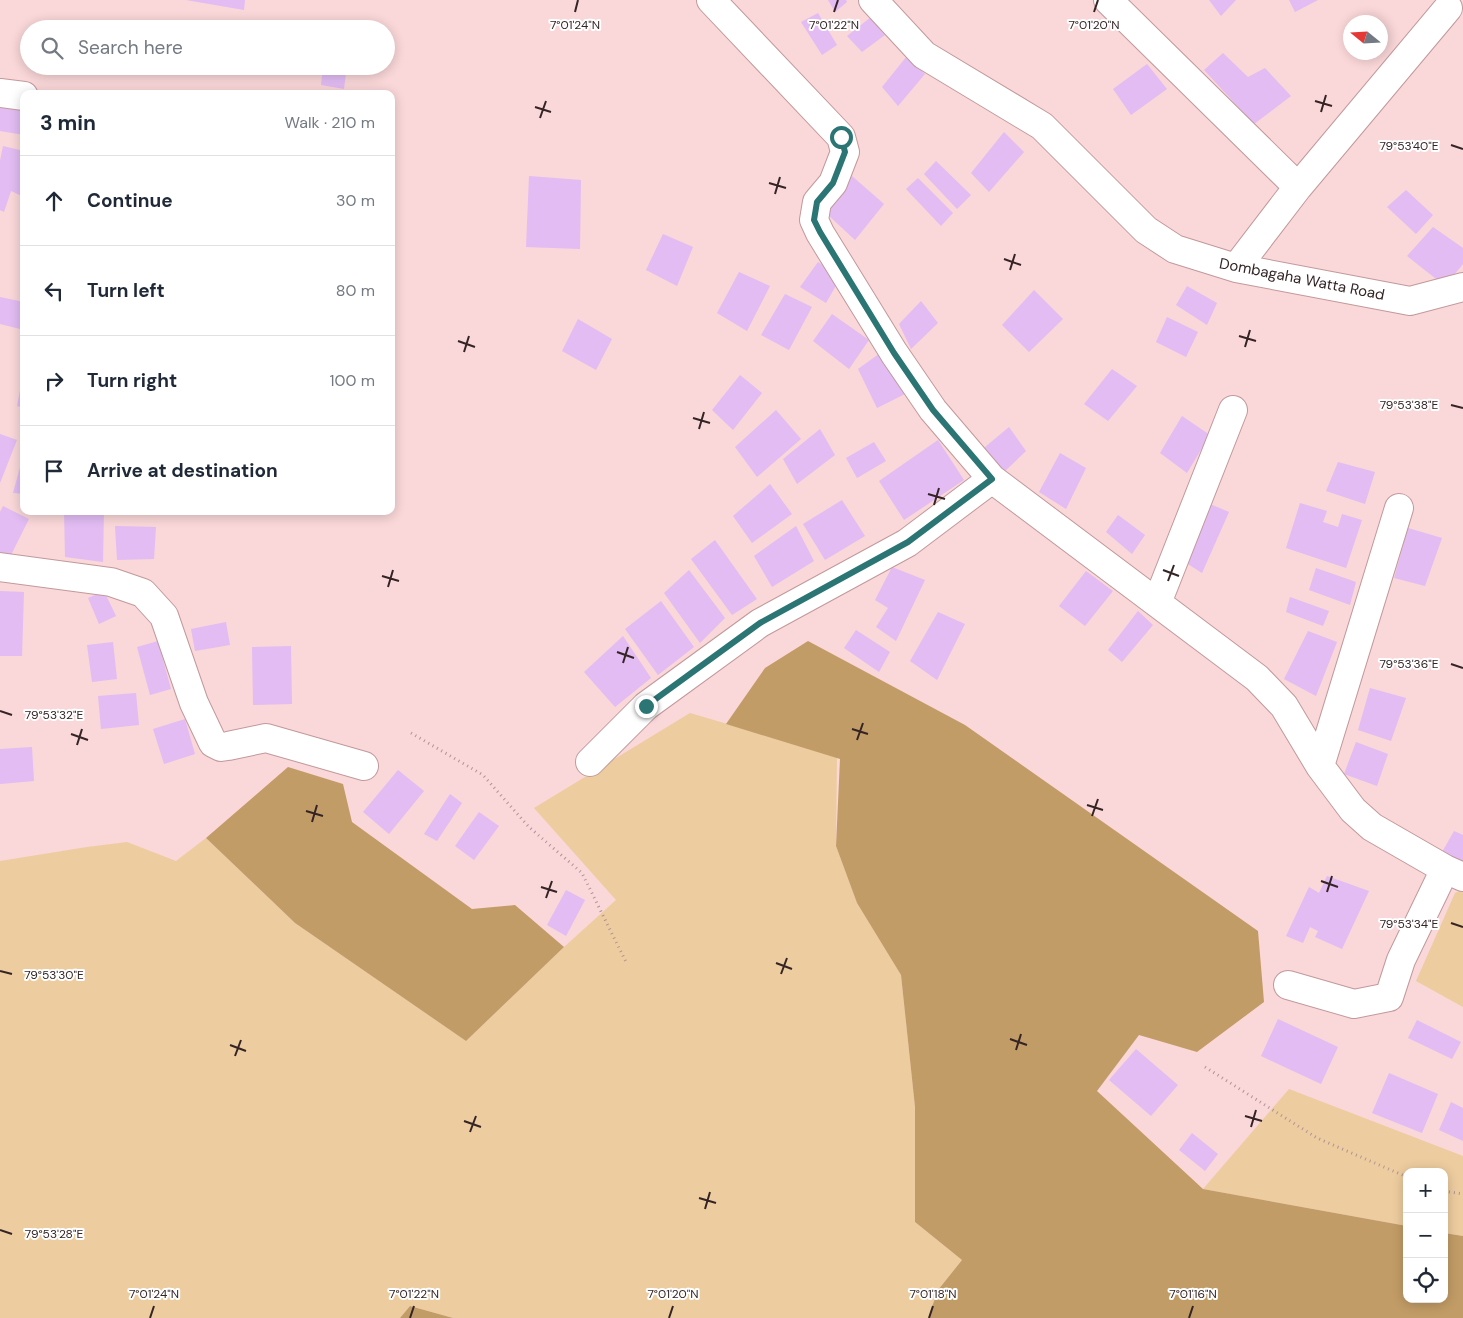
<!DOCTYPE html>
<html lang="en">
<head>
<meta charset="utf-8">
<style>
  :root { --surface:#fff; --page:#f6f6f7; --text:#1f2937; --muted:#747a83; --line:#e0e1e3 }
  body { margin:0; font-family:"DM Sans",sans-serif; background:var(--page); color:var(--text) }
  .controls { position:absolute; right:15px; bottom:15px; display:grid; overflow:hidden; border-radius:10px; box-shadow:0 2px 12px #0003 }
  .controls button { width:45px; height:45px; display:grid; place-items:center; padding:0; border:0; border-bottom:1px solid var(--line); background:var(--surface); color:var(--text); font:25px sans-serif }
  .compass { position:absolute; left:1343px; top:15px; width:45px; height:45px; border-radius:50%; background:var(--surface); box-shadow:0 2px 12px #0003; rotate:288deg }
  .stop { position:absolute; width:15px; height:15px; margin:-11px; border:4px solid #2b7575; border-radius:50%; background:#fff }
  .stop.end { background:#2b7575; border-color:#fff; box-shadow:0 1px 5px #0008 }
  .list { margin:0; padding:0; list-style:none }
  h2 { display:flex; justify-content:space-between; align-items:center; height:65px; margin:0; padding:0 20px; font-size:21px }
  h2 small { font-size:16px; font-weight:400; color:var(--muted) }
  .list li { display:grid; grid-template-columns:32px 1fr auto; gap:15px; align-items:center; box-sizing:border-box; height:90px; padding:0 20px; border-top:1px solid var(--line) }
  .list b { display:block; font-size:19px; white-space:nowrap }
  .list em { font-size:16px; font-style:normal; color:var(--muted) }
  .icon { flex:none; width:28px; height:28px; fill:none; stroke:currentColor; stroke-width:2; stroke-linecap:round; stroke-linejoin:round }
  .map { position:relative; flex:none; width:1463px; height:1318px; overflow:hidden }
  .search { position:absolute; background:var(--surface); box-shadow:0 2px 12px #0003; left:20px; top:20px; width:375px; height:55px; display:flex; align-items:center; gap:12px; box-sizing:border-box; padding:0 18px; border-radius:28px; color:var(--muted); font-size:19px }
  .panel { position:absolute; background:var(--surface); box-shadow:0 2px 12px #0003; left:20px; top:90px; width:375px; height:425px; border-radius:10px }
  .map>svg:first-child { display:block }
  .green { fill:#edcc9f }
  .forest { fill:#c29c66 }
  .building { fill:#e2bcf3 }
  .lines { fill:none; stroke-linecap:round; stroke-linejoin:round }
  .minor-casing { stroke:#c2999b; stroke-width:30 }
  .path { stroke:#af9495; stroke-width:3; stroke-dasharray:1 4; stroke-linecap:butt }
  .minor { stroke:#fff; stroke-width:28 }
  .route { stroke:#2b7575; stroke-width:6 }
  .ticks { fill:none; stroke:#342425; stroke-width:2 }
  .labels { text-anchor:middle; stroke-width:4; stroke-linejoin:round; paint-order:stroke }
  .street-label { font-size:15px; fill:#342425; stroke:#fff }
  .ticks-label { font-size:12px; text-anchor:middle; fill:#342425; stroke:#fff; stroke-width:4; stroke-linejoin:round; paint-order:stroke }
</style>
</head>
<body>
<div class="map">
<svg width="1463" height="1318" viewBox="0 0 1463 1318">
  <rect width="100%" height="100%" fill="#fad7d8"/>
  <path class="green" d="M 690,713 L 837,756 L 836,846 L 857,903 L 901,975 L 915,1107 L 915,1222 L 962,1260 L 938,1290 L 928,1318 L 453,1318 L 410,1306 L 400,1318 L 0,1318 L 0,861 L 87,847 L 127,842 L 176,861 L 206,838 L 295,923 L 466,1041 L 564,947 L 616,900 L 534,808 Z
    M 1463,889 L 1463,1007 L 1416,981 L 1455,893 Z
    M 1289,1089 L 1463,1156 L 1463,1236 L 1444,1233 L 1444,1172 L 1407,1172 L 1407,1226 L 1203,1189 Z"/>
  <path class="forest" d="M 808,641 L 965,725 L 1258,931 L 1264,1002 L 1197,1052 L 1139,1035 L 1097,1091 L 1203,1189 L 1407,1226 L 1407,1299 L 1444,1299 L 1444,1233 L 1463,1236 L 1463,1318 L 928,1318 L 938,1290 L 962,1260 L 915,1222 L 915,1107 L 901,975 L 857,903 L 836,846 L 840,759 L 726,724 L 765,668 Z
    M 288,767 L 343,784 L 352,822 L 472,909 L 515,905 L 564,947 L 466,1041 L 295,923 L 206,838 Z
    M 410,1306 L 453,1318 L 400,1318 Z"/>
  <path class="building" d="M 186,0 L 245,0 L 244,10 Z
    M 828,0 L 846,0 L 847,2 L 835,12 Z
    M 1209,0 L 1236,0 L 1221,16 Z
    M 1289,0 L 1318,0 L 1295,12 Z
    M 818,13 L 837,45 L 822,55 L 801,22 Z
    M 871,17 L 885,35 L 862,52 L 847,36 Z
    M 1223,53 L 1248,77 L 1265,68 L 1291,96 L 1254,124 L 1204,70 Z
    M 907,56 L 925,74 L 898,106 L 882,87 Z
    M 1147,64 L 1167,89 L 1131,115 L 1113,89 Z
    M 323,66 L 347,66 L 344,89 L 321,85 Z
    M 0,107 L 24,111 L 24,135 L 0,131 Z
    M 1004,132 L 1024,152 L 989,192 L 971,173 Z
    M 3,146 L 24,151 L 24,197 L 11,191 L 4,212 L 0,210 L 0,161 Z
    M 936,161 L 971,195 L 957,209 L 924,174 Z
    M 529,176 L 581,180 L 580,249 L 526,247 Z
    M 852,176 L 884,204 L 855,240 L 827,214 Z
    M 918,178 L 953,213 L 941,226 L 906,189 Z
    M 1406,190 L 1433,215 L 1416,234 L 1387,207 Z
    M 1433,227 L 1463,248 L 1463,264 L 1445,286 L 1407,256 Z
    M 663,234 L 693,247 L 677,286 L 646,270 Z
    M 818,262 L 841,277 L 826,303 L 800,287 Z
    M 739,272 L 770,286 L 747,331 L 717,313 Z
    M 1187,286 L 1217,303 L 1207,325 L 1176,305 Z
    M 1034,290 L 1063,319 L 1029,352 L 1002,325 Z
    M 785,294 L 812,307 L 789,350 L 761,335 Z
    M 0,297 L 24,302 L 24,330 L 0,324 Z
    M 921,301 L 938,323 L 911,349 L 899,324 Z
    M 832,314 L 869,340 L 849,369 L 813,341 Z
    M 1167,317 L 1198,332 L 1186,357 L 1156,342 Z
    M 578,319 L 612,339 L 596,370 L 562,351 Z
    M 883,351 L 905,394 L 877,408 L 858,369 Z
    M 1112,369 L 1137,386 L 1108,421 L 1084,404 Z
    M 23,375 L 24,375 L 24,408 L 17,406 Z
    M 740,375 L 762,393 L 733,430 L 712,410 Z
    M 776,410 L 801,439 L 757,477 L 735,447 Z
    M 1182,416 L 1210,435 L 1187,473 L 1160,453 Z
    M 1009,427 L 1026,451 L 1002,474 L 989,465 L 985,447 Z
    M 820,429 L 835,455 L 797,484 L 783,459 Z
    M 0,434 L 17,440 L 0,483 Z
    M 938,440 L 964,480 L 904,520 L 879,481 Z
    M 874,442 L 886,461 L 857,478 L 846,458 Z
    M 1060,453 L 1086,468 L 1066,509 L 1039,492 Z
    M 23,456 L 24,456 L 24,494 L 13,493 Z
    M 1338,462 L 1375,472 L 1365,504 L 1326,491 Z
    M 770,484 L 792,514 L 752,543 L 733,516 Z
    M 842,500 L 865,536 L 825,560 L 803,524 Z
    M 1300,503 L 1327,511 L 1323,522 L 1338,527 L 1342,514 L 1362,520 L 1346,568 L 1286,548 Z
    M 1210,504 L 1229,512 L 1202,573 L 1183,561 Z
    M 3,506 L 29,519 L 8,561 L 0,557 L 0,512 Z
    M 64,511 L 104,511 L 103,562 L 65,557 Z
    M 1118,515 L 1145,535 L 1132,554 L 1106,532 Z
    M 115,526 L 156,527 L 154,559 L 117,560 Z
    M 796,526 L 814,561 L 772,587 L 754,556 Z
    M 1408,528 L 1442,538 L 1425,586 L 1394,578 Z
    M 715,540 L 757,599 L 732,615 L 691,559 Z
    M 892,567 L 925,580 L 896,641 L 876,627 L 888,608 L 875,600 Z
    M 1316,568 L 1356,582 L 1350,605 L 1309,590 Z
    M 689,570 L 725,618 L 700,643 L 664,593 Z
    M 1086,571 L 1113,591 L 1085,626 L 1059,606 Z
    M 0,591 L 24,592 L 22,656 L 0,656 Z
    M 104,591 L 116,616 L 99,624 L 88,598 Z
    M 1290,597 L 1329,611 L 1323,626 L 1286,612 Z
    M 661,601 L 694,647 L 658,675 L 625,629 Z
    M 1138,611 L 1153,625 L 1122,662 L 1108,650 Z
    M 938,612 L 965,624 L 937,680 L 910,661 Z
    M 226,622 L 230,645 L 195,651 L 191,629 Z
    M 856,630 L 890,652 L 879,672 L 844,648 Z
    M 1308,631 L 1337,642 L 1316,696 L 1284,679 Z
    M 623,636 L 651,678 L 615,707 L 584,672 Z
    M 158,641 L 171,689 L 150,695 L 137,647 Z
    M 113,642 L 117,679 L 92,682 L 87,645 Z
    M 291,646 L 292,704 L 253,705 L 252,647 Z
    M 1370,688 L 1406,698 L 1391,741 L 1358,730 Z
    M 136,693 L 139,725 L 101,729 L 98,696 Z
    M 185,719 L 195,754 L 164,764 L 153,729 Z
    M 1356,742 L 1388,754 L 1377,786 L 1344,774 Z
    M 32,747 L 34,781 L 0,784 L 0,749 Z
    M 398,770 L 424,791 L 389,834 L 363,812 Z
    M 450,794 L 462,803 L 437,841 L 424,834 Z
    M 479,812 L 499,826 L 474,860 L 455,846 Z
    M 1454,831 L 1463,835 L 1463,864 L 1441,854 Z
    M 1327,876 L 1369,891 L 1342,949 L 1315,937 L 1318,931 L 1310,927 L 1303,943 L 1286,936 L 1309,887 L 1319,893 Z
    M 566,890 L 585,900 L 566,936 L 547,925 Z
    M 1278,1019 L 1338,1047 L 1321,1084 L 1261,1056 Z
    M 1417,1020 L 1461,1042 L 1452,1059 L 1408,1038 Z
    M 1136,1049 L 1178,1085 L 1151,1116 L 1109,1080 Z
    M 1389,1073 L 1438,1094 L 1422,1133 L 1372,1113 Z
    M 1451,1102 L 1463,1108 L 1463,1141 L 1439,1130 Z
    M 1192,1133 L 1218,1154 L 1205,1171 L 1179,1150 Z"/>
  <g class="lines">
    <defs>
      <path id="minor" d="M 711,0 L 841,137 L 845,152 L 833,183 L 817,202 L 814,220 L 820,233 L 894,353 L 933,410 L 992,479 L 1257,678 L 1284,706 L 1320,766 L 1353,810 L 1372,827 L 1445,869 L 1463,877
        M 873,0 L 924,55 L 1042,126 L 1146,230 L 1175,249 L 1236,268 L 1410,301 L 1463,287
        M 1108,0 L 1298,187
        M 0,93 L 24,96
        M 1236,268 L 1298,187 L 1448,8
        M 0,567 L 111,582 L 143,593 L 164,616 L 194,703 L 213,743 L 221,747 L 228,746 L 266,738 L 364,766
        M 1157,603 L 1233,410
        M 590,762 L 646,706 L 760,623 L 907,543 L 992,479
        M 1320,766 L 1399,508
        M 1288,985 L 1354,1004 L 1389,997 L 1401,960 L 1445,869"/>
    </defs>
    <use href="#minor" class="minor-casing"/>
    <path class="path" d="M 411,733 L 483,775 L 529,827 L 582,873 L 627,964
      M 1205,1067 L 1317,1138 L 1407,1177
      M 1444,1191 L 1463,1194"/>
    <use href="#minor" class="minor"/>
  </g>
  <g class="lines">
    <path class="route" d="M 646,706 L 760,623 L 908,542 L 992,479 L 933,410 L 894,353 L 820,232 L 814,220 L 817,202 L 833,183 L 845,152 L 841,137"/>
  </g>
  <path class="ticks" d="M 575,12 L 578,0M 834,12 L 838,0M 1094,12 L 1098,0M 1315,101 L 1332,106M 535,107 L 551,112M 1321,112 L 1326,95M 540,118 L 546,101M 1451,145 L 1463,149M 769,183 L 786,188M 775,194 L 780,177M 1004,259 L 1021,265M 1010,270 L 1015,254M 1239,336 L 1256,341M 458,341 L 475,347M 1245,347 L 1250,330M 464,352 L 469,336M 1451,405 L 1463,408M 693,418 L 710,423M 699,429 L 704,412M 928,494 L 945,499M 934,505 L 939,488M 1163,570 L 1179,576M 382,576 L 399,581M 1168,581 L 1174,565M 388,587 L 393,570M 617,652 L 634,658M 623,663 L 628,647M 1451,664 L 1463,668M 0,711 L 12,715M 852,729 L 868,734M 71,734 L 88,740M 857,740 L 863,723M 77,745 L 82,729M 1087,805 L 1103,810M 306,811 L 323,816M 1092,816 L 1098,799M 312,822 L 317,805M 1321,881 L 1338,887M 541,887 L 557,892M 1327,892 L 1332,876M 546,898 L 552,881M 1451,923 L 1463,927M 776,963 L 792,969M 0,971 L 12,974M 781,974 L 787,958M 1010,1039 L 1027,1045M 230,1045 L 246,1051M 1016,1050 L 1021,1034M 235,1056 L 241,1040M 1245,1116 L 1262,1121M 464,1121 L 481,1127M 1251,1127 L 1256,1110M 470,1132 L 476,1116M 699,1198 L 716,1203M 705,1209 L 710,1192M 0,1230 L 12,1234M 150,1318 L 154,1306M 410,1318 L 414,1306M 669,1318 L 673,1306M 929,1318 L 933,1306M 1189,1318 L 1193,1306"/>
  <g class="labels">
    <g class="street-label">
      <text transform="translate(1302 279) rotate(11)" y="5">Dombagaha Watta Road</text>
    </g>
  </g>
  <g class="ticks-label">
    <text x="575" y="29">7°01'24"N</text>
    <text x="834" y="29">7°01'22"N</text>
    <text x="1094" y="29">7°01'20"N</text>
    <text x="1409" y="150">79°53'40"E</text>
    <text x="1409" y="409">79°53'38"E</text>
    <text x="1409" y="668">79°53'36"E</text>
    <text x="54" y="719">79°53'32"E</text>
    <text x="1409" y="928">79°53'34"E</text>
    <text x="54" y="979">79°53'30"E</text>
    <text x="54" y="1238">79°53'28"E</text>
    <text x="154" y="1298">7°01'24"N</text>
    <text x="414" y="1298">7°01'22"N</text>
    <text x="673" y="1298">7°01'20"N</text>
    <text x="933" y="1298">7°01'18"N</text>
    <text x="1193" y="1298">7°01'16"N</text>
  </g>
</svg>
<div class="controls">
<button>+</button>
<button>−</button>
<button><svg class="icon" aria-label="locate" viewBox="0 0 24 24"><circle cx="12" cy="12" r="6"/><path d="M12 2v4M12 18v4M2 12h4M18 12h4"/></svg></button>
</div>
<svg class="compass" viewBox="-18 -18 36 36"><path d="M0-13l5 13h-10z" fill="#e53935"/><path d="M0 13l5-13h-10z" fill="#747a83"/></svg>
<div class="stop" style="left:841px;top:137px"></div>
<div class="stop end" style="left:646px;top:706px"></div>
<div class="search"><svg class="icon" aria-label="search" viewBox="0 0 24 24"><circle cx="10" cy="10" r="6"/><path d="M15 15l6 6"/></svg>Search here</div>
<section class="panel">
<h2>3 min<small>Walk · 210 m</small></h2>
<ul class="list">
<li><svg class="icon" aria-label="ahead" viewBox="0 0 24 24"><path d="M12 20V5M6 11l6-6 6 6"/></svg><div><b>Continue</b></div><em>30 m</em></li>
<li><svg class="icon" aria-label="left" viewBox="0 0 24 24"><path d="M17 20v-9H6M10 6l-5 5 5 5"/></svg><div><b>Turn left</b></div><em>80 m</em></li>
<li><svg class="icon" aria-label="right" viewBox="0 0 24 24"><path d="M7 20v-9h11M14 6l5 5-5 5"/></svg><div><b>Turn right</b></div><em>100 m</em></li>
<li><svg class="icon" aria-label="arrive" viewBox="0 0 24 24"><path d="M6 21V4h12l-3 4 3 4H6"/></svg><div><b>Arrive at destination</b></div></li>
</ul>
</section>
</div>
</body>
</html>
